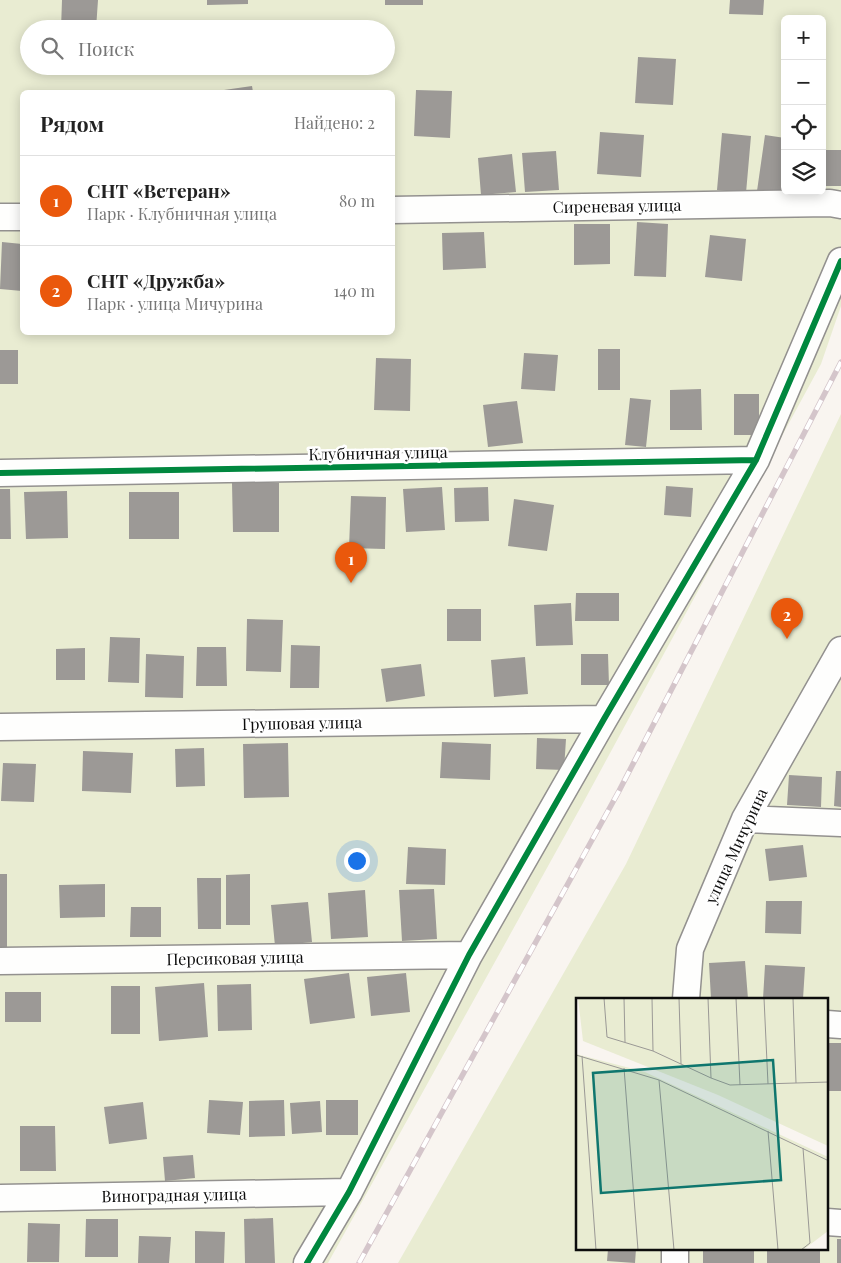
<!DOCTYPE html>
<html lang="ru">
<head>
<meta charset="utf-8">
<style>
  :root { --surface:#fff; --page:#f6f6f6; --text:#222; --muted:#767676; --line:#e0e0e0; --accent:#ea580c }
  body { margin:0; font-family:"Playfair Display",serif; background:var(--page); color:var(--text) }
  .controls { position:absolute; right:15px; top:15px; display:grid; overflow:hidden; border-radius:8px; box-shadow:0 2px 12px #0003 }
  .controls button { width:45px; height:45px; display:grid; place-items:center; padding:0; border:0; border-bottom:1px solid var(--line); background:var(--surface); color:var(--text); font:25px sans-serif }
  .you { position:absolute; left:356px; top:860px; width:18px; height:18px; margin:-12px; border:4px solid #fff; border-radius:50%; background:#1a73e8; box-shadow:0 0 0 8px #1a73e833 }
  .badge { display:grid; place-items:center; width:32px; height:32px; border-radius:50%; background:var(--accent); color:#fff; font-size:16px; font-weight:700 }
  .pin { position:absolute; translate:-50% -41px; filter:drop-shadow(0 1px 2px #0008) }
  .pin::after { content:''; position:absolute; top:26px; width:18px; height:15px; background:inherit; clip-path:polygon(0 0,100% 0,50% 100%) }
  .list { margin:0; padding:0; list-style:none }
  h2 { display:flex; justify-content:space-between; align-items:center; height:65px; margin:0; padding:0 20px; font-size:21px }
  h2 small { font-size:16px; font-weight:400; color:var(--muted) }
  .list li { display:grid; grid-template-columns:32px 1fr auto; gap:15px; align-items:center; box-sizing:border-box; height:90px; padding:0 20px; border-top:1px solid var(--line) }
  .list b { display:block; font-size:19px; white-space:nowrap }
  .list p { margin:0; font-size:16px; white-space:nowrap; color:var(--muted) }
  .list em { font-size:16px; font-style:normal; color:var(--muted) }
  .icon { flex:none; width:28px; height:28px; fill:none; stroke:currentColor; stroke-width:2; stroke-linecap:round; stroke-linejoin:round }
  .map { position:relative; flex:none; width:841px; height:1263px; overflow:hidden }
  .search { position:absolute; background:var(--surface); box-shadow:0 2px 12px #0003; left:20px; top:20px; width:375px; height:55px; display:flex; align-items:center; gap:12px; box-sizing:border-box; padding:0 18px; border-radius:28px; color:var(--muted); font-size:19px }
  .panel { position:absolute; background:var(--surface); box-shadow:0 2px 12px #0003; left:20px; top:90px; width:375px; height:245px; border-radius:8px }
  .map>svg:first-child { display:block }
  .green { fill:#e9ecd2; fill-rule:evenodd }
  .building { fill:#9c9996 }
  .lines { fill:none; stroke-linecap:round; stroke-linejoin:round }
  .minor-casing { stroke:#93918f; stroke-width:29 }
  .minor { stroke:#fefefd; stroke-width:26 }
  .rail-casing { stroke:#d4c5ca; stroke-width:5.5 }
  .rail { stroke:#fff; stroke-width:4; stroke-dasharray:11; stroke-linecap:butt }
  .cycleway-casing { stroke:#fff; stroke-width:9 }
  .cycleway { stroke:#00873e; stroke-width:6 }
  .labels { text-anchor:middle; stroke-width:5; stroke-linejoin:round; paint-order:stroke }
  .street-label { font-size:16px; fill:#0c0c0c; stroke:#fff }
  .inset-road { fill:none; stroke:#9a9895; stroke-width:1 }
  .view { fill:#0f766e; fill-opacity:0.15; stroke:#0f766e; stroke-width:2.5 }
  .inset-edge { fill:none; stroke:#0c0c0c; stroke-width:2.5 }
</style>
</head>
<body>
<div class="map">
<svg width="841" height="1263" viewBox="0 0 841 1263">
  <rect width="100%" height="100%" fill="#f9f5f0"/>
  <path class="green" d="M 0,0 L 841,0 L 841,306 L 821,364 L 583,803 L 328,1263 L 0,1263 ZM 785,19 L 822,19 L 822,191 L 785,191 ZM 29,29 L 386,29 L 386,66 L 29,66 ZM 22,92 L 392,92 L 392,332 L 22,332 Z
    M 841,414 L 841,1263 L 398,1263 L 626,864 ZM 577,999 L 827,999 L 827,1249 L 577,1249 Z"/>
  <path class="building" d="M 62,0 L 98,0 L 96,29 L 61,29 Z
    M 207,0 L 248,0 L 248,4 L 207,5 Z
    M 385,0 L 423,0 L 423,5 L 385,5 Z
    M 730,0 L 764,0 L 763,15 L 729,14 Z
    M 638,57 L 676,59 L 673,105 L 635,103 Z
    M 252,86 L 253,92 L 217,92 L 217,91 Z
    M 416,90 L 452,91 L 450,138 L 414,136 Z
    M 600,132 L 644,135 L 641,177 L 597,174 Z
    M 722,133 L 751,136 L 746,193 L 717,190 Z
    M 765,135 L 785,138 L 785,179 L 782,195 L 757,191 Z
    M 825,150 L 841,150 L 841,186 L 826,186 Z
    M 556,151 L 559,190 L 525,192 L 522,153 Z
    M 512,154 L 516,192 L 481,195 L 478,158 Z
    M 637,222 L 668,224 L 666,277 L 634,276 Z
    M 574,224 L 610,224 L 610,264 L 574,265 Z
    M 484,232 L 486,268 L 443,270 L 442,233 Z
    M 710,235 L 746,239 L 742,281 L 705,277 Z
    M 2,242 L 22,244 L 22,291 L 0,289 Z
    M 598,349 L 620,349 L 620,390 L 598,390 Z
    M 0,350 L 18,350 L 18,384 L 0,384 Z
    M 524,353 L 558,355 L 555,391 L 521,389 Z
    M 376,358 L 411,359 L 410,411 L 374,410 Z
    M 701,389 L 702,430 L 670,430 L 670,390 Z
    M 734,394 L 759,394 L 759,435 L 734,435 Z
    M 630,398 L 651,400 L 646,447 L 625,445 Z
    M 517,401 L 523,443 L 488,447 L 483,405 Z
    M 232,483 L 279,483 L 279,532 L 233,532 Z
    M 666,486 L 693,488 L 691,517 L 664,515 Z
    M 442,487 L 445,530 L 406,532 L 403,489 Z
    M 488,487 L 489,521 L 455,522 L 454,488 Z
    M 0,489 L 10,489 L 11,539 L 0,539 Z
    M 67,491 L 68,538 L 26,539 L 24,492 Z
    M 129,492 L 179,492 L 179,539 L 129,539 Z
    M 351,496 L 386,497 L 385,549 L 349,548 Z
    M 514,499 L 554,505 L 547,551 L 508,546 Z
    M 576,593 L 619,593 L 619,621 L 575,621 Z
    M 571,603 L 573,645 L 536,646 L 534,605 Z
    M 447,609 L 481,609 L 481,641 L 447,641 Z
    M 247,619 L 283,620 L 281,672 L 246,671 Z
    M 110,637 L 140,638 L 139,683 L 108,682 Z
    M 291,645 L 320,646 L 319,688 L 290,688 Z
    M 197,647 L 226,647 L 227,686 L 196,686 Z
    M 85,648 L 85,680 L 56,680 L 56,649 Z
    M 146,654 L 184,656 L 183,698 L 145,697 Z
    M 581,654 L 608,654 L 609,685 L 581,685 Z
    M 525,657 L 528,694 L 494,697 L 491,660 Z
    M 421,664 L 425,696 L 386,702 L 381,669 Z
    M 537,738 L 566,739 L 564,770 L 536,769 Z
    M 442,742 L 491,744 L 490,780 L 440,778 Z
    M 288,743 L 289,797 L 244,798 L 243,744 Z
    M 204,748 L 205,786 L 176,787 L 175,749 Z
    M 83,751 L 133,753 L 131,793 L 82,791 Z
    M 3,763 L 36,764 L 34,802 L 1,801 Z
    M 836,771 L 841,771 L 841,807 L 834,806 Z
    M 789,775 L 822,777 L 821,807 L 787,805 Z
    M 803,845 L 807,877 L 769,881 L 765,849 Z
    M 408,847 L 446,849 L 445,885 L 406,884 Z
    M 0,874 L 7,874 L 7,951 L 0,951 Z
    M 250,874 L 250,925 L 226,925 L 226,875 Z
    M 197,878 L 221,878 L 221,929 L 198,929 Z
    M 105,884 L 105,917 L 60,918 L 59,885 Z
    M 434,889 L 437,939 L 402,941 L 399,890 Z
    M 365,890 L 368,937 L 331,939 L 328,893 Z
    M 766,901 L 802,901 L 801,934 L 765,933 Z
    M 308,902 L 312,942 L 275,946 L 271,905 Z
    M 131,907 L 161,907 L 161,937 L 130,937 Z
    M 745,961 L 748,999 L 711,999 L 709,963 Z
    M 765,965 L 805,967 L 803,999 L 763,999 Z
    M 349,973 L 355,1018 L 310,1024 L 304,979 Z
    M 406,973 L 410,1012 L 371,1016 L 367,977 Z
    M 204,983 L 208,1037 L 159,1041 L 155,987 Z
    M 251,984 L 252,1030 L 218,1031 L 217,985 Z
    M 111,986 L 140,986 L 140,1034 L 111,1034 Z
    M 5,992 L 41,992 L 41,1022 L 5,1022 Z
    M 827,1043 L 841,1043 L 841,1091 L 827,1091 Z
    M 209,1100 L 243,1102 L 240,1135 L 207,1133 Z
    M 284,1100 L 285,1136 L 249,1137 L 249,1101 Z
    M 326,1100 L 358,1100 L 358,1135 L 326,1135 Z
    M 320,1101 L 322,1132 L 292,1134 L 290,1103 Z
    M 143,1102 L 147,1139 L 109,1144 L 104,1107 Z
    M 20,1126 L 55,1126 L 56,1171 L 20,1171 Z
    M 193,1155 L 195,1178 L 165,1181 L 163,1157 Z
    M 273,1218 L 275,1263 L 245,1263 L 244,1219 Z
    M 86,1219 L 118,1219 L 118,1257 L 85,1257 Z
    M 28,1223 L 60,1224 L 59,1262 L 27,1262 Z
    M 195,1231 L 225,1232 L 224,1263 L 195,1263 Z
    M 139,1236 L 171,1237 L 169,1263 L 138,1263 Z
    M 837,1239 L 841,1239 L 841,1263 L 837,1263 Z
    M 608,1249 L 636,1249 L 635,1263 L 607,1261 Z
    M 703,1249 L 754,1249 L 754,1263 L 703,1263 Z
    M 767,1249 L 820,1249 L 820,1263 L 767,1263 Z"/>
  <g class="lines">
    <defs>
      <path id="minor" d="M 392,210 L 830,203 L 841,205
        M 0,217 L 22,217
        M 0,473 L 756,460
        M 0,727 L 604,719
        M 745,819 L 841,823
        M 0,961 L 469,955
        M 686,999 L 690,949 L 745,819 L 841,650
        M 827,1024 L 841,1025
        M 0,1198 L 349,1192
        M 827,1222 L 841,1223
        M 307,1263 L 349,1192 L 469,955 L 604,719 L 756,460 L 841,261
        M 675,1263 L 675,1249"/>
    </defs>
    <use href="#minor" class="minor-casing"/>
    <use href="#minor" class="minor"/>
    <defs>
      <path id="rail" d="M 359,1263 L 619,791 L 841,362"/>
    </defs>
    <use href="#rail" class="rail-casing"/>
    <use href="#rail" class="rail"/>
    <defs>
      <path id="cycleway" d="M 0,473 L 756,460
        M 307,1263 L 349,1192 L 469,955 L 604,719 L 756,460 L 841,261"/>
    </defs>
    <use href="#cycleway" class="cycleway-casing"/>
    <use href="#cycleway" class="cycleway"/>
  </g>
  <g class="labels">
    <g class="street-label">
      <text transform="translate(617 206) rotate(-1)" y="6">Сиреневая улица</text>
      <text transform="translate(378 453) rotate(-1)" y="6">Клубничная улица</text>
      <text transform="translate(302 723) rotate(-1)" y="6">Грушовая улица</text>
      <text transform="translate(736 846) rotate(-65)" y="6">улица Мичурина</text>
      <text transform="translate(235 958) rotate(-1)" y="6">Персиковая улица</text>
      <text transform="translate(174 1195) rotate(-1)" y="6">Виноградная улица</text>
    </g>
  </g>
  <g transform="translate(576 998)">
    <rect width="252" height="252" fill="#f9f5f0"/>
    <path d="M 2,0 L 252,0 L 252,148 L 142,97 L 7,43 ZM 0,56 L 69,74 L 252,159 L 252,233 L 227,252 L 0,252 Z" fill="#e9ecd2"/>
    <path class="inset-road" d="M 28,0 L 31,39 L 77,53 L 135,80 L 154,87 L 253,84M 48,0 L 49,44M 76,0 L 77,53M 103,0 L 105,66M 132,0 L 135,80M 160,0 L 164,87M 188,0 L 192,86M 217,0 L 220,85M 0,57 L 83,82 L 253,163M 6,58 L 20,252M 48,70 L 62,252M 83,82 L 98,252M 192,133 L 202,252M 225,252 L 234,245 L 227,150"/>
    <path class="view" d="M 197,62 L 205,182 L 25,195 L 17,75 Z"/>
    <rect width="252" height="252" class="inset-edge"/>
  </g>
</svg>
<div class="controls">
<button>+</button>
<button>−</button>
<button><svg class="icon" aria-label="locate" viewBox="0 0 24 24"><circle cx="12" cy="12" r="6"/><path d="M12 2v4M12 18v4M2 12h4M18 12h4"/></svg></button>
<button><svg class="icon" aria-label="layers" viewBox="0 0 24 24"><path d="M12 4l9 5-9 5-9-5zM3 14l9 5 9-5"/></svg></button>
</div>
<div class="you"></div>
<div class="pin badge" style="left:351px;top:583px">1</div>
<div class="pin badge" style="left:787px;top:639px">2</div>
<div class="search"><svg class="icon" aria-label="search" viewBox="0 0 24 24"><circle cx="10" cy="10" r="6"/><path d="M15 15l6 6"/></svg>Поиск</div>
<section class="panel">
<h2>Рядом<small>Найдено: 2</small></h2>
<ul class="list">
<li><span class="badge">1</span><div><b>СНТ «Ветеран»</b><p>Парк · Клубничная улица</p></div><em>80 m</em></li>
<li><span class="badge">2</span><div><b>СНТ «Дружба»</b><p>Парк · улица Мичурина</p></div><em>140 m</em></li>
</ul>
</section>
</div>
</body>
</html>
